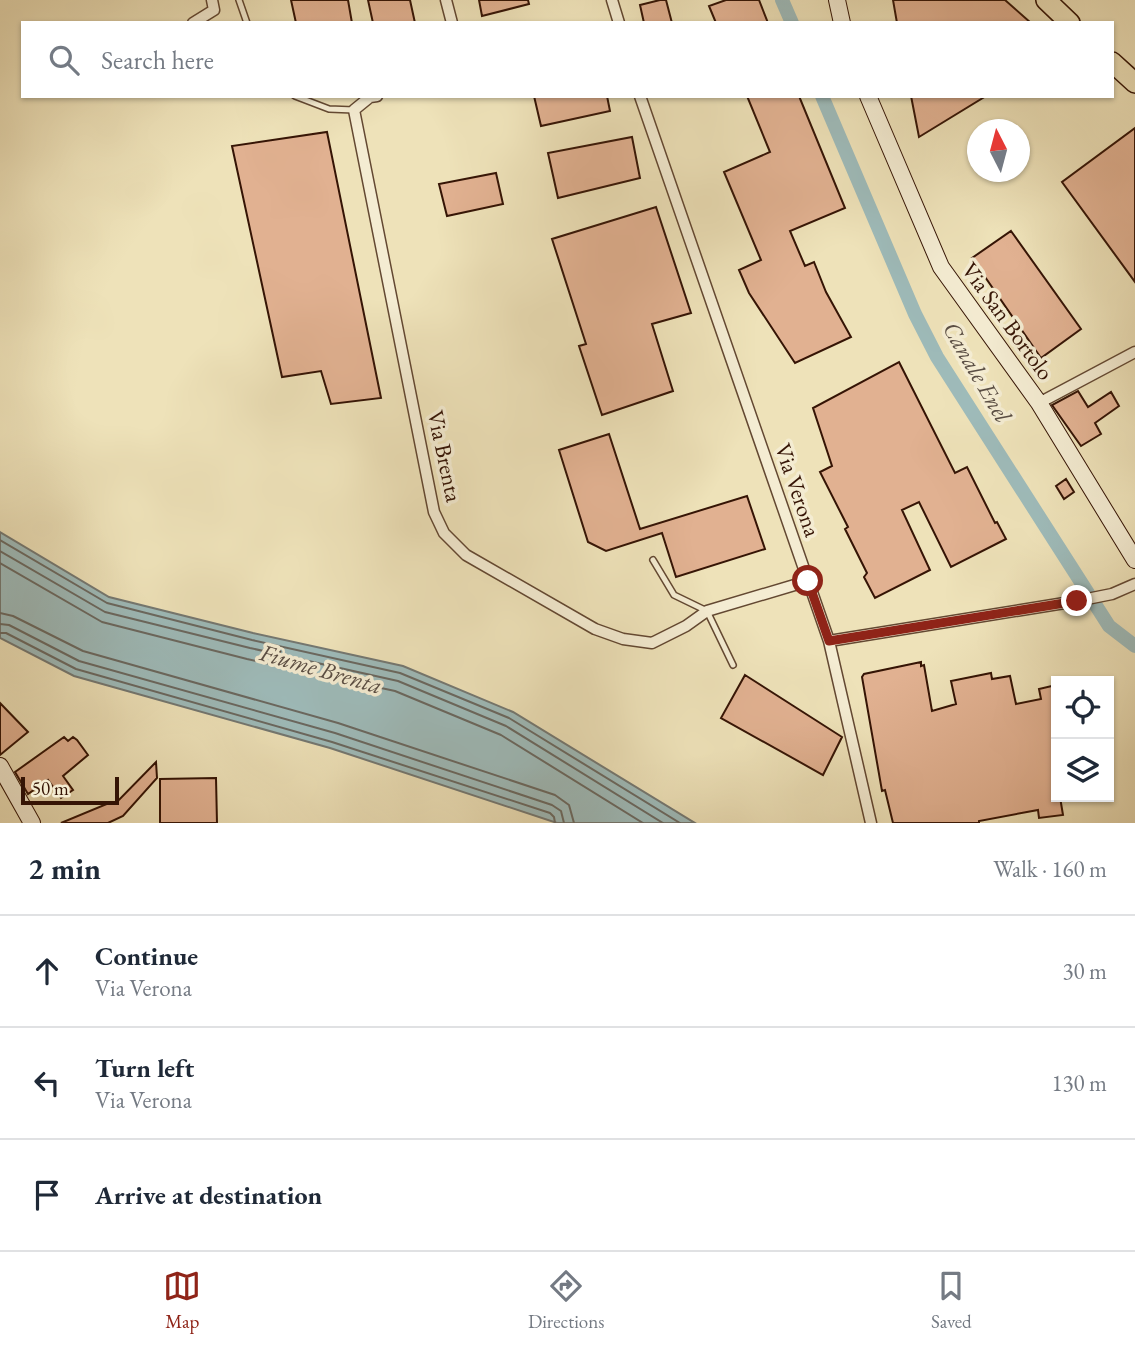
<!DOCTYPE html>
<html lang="en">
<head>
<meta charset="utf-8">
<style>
  :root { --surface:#fff; --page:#f2f2f3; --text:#1f2937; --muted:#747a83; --line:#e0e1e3; --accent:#8f2418 }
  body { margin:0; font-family:"EB Garamond",serif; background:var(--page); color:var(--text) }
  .controls { position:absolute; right:21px; bottom:21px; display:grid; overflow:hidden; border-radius:0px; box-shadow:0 2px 5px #0004 }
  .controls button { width:63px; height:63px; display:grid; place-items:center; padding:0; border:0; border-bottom:2px solid var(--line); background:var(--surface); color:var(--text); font:35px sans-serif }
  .compass { position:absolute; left:967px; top:119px; width:63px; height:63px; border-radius:50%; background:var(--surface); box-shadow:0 2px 5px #0004; rotate:354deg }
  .scale { position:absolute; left:21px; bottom:18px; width:98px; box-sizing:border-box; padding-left:7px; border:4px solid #351405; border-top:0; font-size:19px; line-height:24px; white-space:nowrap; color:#351405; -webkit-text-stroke:5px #f4ecd2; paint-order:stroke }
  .stop { position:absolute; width:21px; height:21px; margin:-16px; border:5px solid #8f2418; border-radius:50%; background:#fff }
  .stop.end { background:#8f2418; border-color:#fff; box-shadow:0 2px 7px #0008 }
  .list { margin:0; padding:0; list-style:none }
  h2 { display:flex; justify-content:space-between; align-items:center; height:91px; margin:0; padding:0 28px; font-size:30px }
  h2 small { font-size:23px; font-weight:400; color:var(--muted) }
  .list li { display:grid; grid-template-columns:46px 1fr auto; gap:21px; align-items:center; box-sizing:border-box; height:112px; padding:0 28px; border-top:2px solid var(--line) }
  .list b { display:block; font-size:26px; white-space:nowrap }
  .list p { margin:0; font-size:23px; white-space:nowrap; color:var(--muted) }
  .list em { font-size:23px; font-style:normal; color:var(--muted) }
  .icon { flex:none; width:38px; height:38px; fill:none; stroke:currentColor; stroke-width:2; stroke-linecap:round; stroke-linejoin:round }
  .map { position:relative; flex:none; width:1135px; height:823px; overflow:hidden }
  .search { position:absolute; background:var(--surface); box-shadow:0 2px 5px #0004; left:21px; right:21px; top:21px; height:77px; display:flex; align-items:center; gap:18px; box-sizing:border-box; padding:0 24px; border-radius:0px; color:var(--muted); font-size:26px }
  .sheet { height:427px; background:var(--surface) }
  nav { display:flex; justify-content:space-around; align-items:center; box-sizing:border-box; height:98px; border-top:2px solid var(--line); background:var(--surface); font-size:19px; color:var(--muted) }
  nav a { display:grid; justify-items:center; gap:4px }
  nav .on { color:var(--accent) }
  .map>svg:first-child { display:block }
  .water { fill:#9ebbba; stroke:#747872; stroke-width:2 }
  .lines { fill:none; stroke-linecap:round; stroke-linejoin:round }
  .shore { stroke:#6a6860; stroke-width:2 }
  .canal { stroke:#9ebbba; stroke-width:14 }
  .building { fill:#e1b191; stroke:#351405; stroke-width:2 }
  .lane-casing { stroke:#634832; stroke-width:8 }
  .street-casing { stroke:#634832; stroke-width:13 }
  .secondary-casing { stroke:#351405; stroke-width:18 }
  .highway-casing { stroke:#351405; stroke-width:22 }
  .lane { stroke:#f4ecd2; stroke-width:5 }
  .street { stroke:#f4ecd2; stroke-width:10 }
  .secondary { stroke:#f4ecd2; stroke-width:16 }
  .highway { stroke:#eee2b9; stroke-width:19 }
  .route { stroke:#8f2418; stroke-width:9 }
  .labels { text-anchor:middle; stroke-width:7; stroke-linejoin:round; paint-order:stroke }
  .street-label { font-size:23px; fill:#351405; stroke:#f4ecd2 }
  .water-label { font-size:24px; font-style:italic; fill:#5a4e44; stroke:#f4ecd2 }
</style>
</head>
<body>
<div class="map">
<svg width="1135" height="823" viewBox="0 0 1135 823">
  <rect width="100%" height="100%" fill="#eee2b9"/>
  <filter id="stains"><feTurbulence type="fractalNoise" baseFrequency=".00286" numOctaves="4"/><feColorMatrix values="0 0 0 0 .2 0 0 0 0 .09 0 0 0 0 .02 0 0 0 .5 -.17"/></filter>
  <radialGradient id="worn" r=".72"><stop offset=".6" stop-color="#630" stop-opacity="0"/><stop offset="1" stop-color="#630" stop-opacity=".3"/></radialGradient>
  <path class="water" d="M 0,532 L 109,597 L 253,633 L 403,666 L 513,712 L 695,823 L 557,823 L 330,748 L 74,676 L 0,638 Z"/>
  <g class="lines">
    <path class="shore" d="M 0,540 L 107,603 L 252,640 L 400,673 L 509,718 L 680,823
      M 0,551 L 105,612 L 250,648 L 398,681 L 506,726 L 663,823
      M 0,563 L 102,622 L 247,659 L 395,691 L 501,735 L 643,823
      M 0,613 L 13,616 L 83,651 L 338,723 L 555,795 L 569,805 L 574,823
      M 0,624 L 9,625 L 79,661 L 335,733 L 552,805 L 561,811 L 564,823
      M 0,633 L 6,633 L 76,669 L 332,742 L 550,813 L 554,817 L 555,823"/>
    <path class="canal" d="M 782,0 L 792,23
      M 822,96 L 915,314 L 937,357 L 1109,626 L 1135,646"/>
  </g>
  <path class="building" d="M 291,0 L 348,0 L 352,23 L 296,23 Z
    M 368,0 L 410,0 L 415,23 L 373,23 Z
    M 479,0 L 528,0 L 529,4 L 482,16 Z
    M 660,0 L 666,0 L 672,23 L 644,23 L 640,5 Z
    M 726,0 L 759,0 L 768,23 L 716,23 L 709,6 Z
    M 893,0 L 1005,0 L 1031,23 L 897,23 Z
    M 534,96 L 607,96 L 610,111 L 541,126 Z
    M 747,96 L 799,96 L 845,208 L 790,231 L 805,266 L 814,262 L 826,292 L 851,337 L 795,363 L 749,293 L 739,270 L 761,260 L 724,172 L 770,152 Z
    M 911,96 L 986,96 L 919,137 Z
    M 1135,128 L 1135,282 L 1062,182 Z
    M 327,132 L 381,398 L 331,404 L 321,371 L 282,377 L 232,146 Z
    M 632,137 L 640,178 L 558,198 L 548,153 Z
    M 496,173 L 503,204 L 447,216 L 439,184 Z
    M 656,207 L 691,313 L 652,324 L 673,391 L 602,415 L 579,346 L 586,344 L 552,239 Z
    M 1011,231 L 1081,329 L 1041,358 L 972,258 Z
    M 899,362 L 955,473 L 967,467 L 995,523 L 997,522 L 1006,539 L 951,567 L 919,502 L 902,510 L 930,570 L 875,598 L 864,577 L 867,573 L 845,529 L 848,527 L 820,472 L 832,466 L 813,408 Z
    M 1078,391 L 1088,407 L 1111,392 L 1119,406 L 1095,423 L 1101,434 L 1081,446 L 1052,405 Z
    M 609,434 L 640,529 L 747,496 L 765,549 L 676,577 L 662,533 L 606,551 L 588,542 L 559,450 Z
    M 1066,479 L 1074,492 L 1064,499 L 1056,486 Z
    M 921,662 L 921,666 L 924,665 L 932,711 L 956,704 L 951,681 L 991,673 L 992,679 L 1010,676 L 1016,704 L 1041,699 L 1039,689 L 1056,685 L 1056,797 L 1060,797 L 1063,815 L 1039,818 L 1038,810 L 979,821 L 979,823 L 893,823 L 885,790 L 882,791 L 862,677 L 864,674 Z
    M 745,675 L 842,737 L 823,775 L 721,718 Z
    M 0,703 L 28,732 L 0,755 Z
    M 64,737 L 68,741 L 73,737 L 77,740 L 88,755 L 63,776 L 73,790 L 61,798 L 48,780 L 28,794 L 15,772 Z
    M 156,762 L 157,778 L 123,816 L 108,823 L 61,823 L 109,803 L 115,804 Z
    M 216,778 L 217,823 L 160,823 L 160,779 Z"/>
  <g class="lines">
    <defs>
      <path id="lane" d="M 239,0 L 247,23
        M 295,96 L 329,109 L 354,110
        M 653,560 L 674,595 L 707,611 L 733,665"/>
      <path id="street" d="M 446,0 L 452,23
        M 612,0 L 619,23
        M 193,23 L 214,10 L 212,0
        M 377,96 L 370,97 L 354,110 L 434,512 L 444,533 L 466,555 L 595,629 L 623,639 L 652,643 L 686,626 L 707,611 L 808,581
        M 640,96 L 829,641 L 1077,601 L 1112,594 L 1135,584
        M 1039,403 L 1135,352
        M 829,641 L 871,823"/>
      <path id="secondary" d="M 837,0 L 842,23
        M 868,96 L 941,267 L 1039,403 L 1135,560
        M 0,766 L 32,823"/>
      <path id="highway" d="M 1046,0 L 1070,23
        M 1112,62 L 1135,83"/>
    </defs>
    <use href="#lane" class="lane-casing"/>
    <use href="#street" class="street-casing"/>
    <use href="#secondary" class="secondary-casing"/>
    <use href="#highway" class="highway-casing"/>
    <use href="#lane" class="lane"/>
    <use href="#street" class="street"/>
    <use href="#secondary" class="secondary"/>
    <use href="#highway" class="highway"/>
  </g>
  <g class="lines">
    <path class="route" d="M 808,581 L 829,641 L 1077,601"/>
  </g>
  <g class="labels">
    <g class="street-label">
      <text transform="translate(1008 321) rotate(54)" y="8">Via San Bortolo</text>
      <text transform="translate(445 456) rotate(78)" y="8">Via Brenta</text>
      <text transform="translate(798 490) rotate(71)" y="8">Via Verona</text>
    </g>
    <g class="water-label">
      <text transform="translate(977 372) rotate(60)" y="8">Canale Enel</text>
      <text transform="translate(321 669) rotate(16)" y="8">Fiume Brenta</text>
    </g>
  </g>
  <rect width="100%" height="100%" filter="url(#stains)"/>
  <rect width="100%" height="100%" fill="url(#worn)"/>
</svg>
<div class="controls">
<button><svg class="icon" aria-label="locate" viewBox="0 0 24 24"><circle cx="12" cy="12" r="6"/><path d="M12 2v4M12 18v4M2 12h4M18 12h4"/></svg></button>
<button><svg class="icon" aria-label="layers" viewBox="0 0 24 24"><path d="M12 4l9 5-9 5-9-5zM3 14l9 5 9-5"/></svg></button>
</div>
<svg class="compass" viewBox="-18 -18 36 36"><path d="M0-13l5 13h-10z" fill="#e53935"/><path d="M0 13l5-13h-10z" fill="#747a83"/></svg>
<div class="scale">50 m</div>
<div class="stop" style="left:808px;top:581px"></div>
<div class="stop end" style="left:1077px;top:601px"></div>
<div class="search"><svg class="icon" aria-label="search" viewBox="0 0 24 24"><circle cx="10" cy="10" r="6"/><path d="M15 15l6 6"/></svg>Search here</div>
</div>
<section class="sheet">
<h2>2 min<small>Walk · 160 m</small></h2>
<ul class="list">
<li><svg class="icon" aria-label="ahead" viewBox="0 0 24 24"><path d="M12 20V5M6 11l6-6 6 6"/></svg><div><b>Continue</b><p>Via Verona</p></div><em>30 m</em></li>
<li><svg class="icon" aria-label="left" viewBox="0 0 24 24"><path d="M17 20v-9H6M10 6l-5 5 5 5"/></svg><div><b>Turn left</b><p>Via Verona</p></div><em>130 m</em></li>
<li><svg class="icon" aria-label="arrive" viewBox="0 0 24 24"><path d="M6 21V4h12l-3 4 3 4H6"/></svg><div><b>Arrive at destination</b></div></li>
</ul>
</section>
<nav>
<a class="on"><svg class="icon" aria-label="map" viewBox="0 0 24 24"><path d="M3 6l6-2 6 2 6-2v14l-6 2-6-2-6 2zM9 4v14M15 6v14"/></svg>Map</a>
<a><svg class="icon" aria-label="directions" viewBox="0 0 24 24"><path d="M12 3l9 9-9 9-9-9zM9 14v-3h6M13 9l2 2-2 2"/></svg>Directions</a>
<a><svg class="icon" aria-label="saved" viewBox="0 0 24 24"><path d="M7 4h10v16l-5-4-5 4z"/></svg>Saved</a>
</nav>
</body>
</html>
